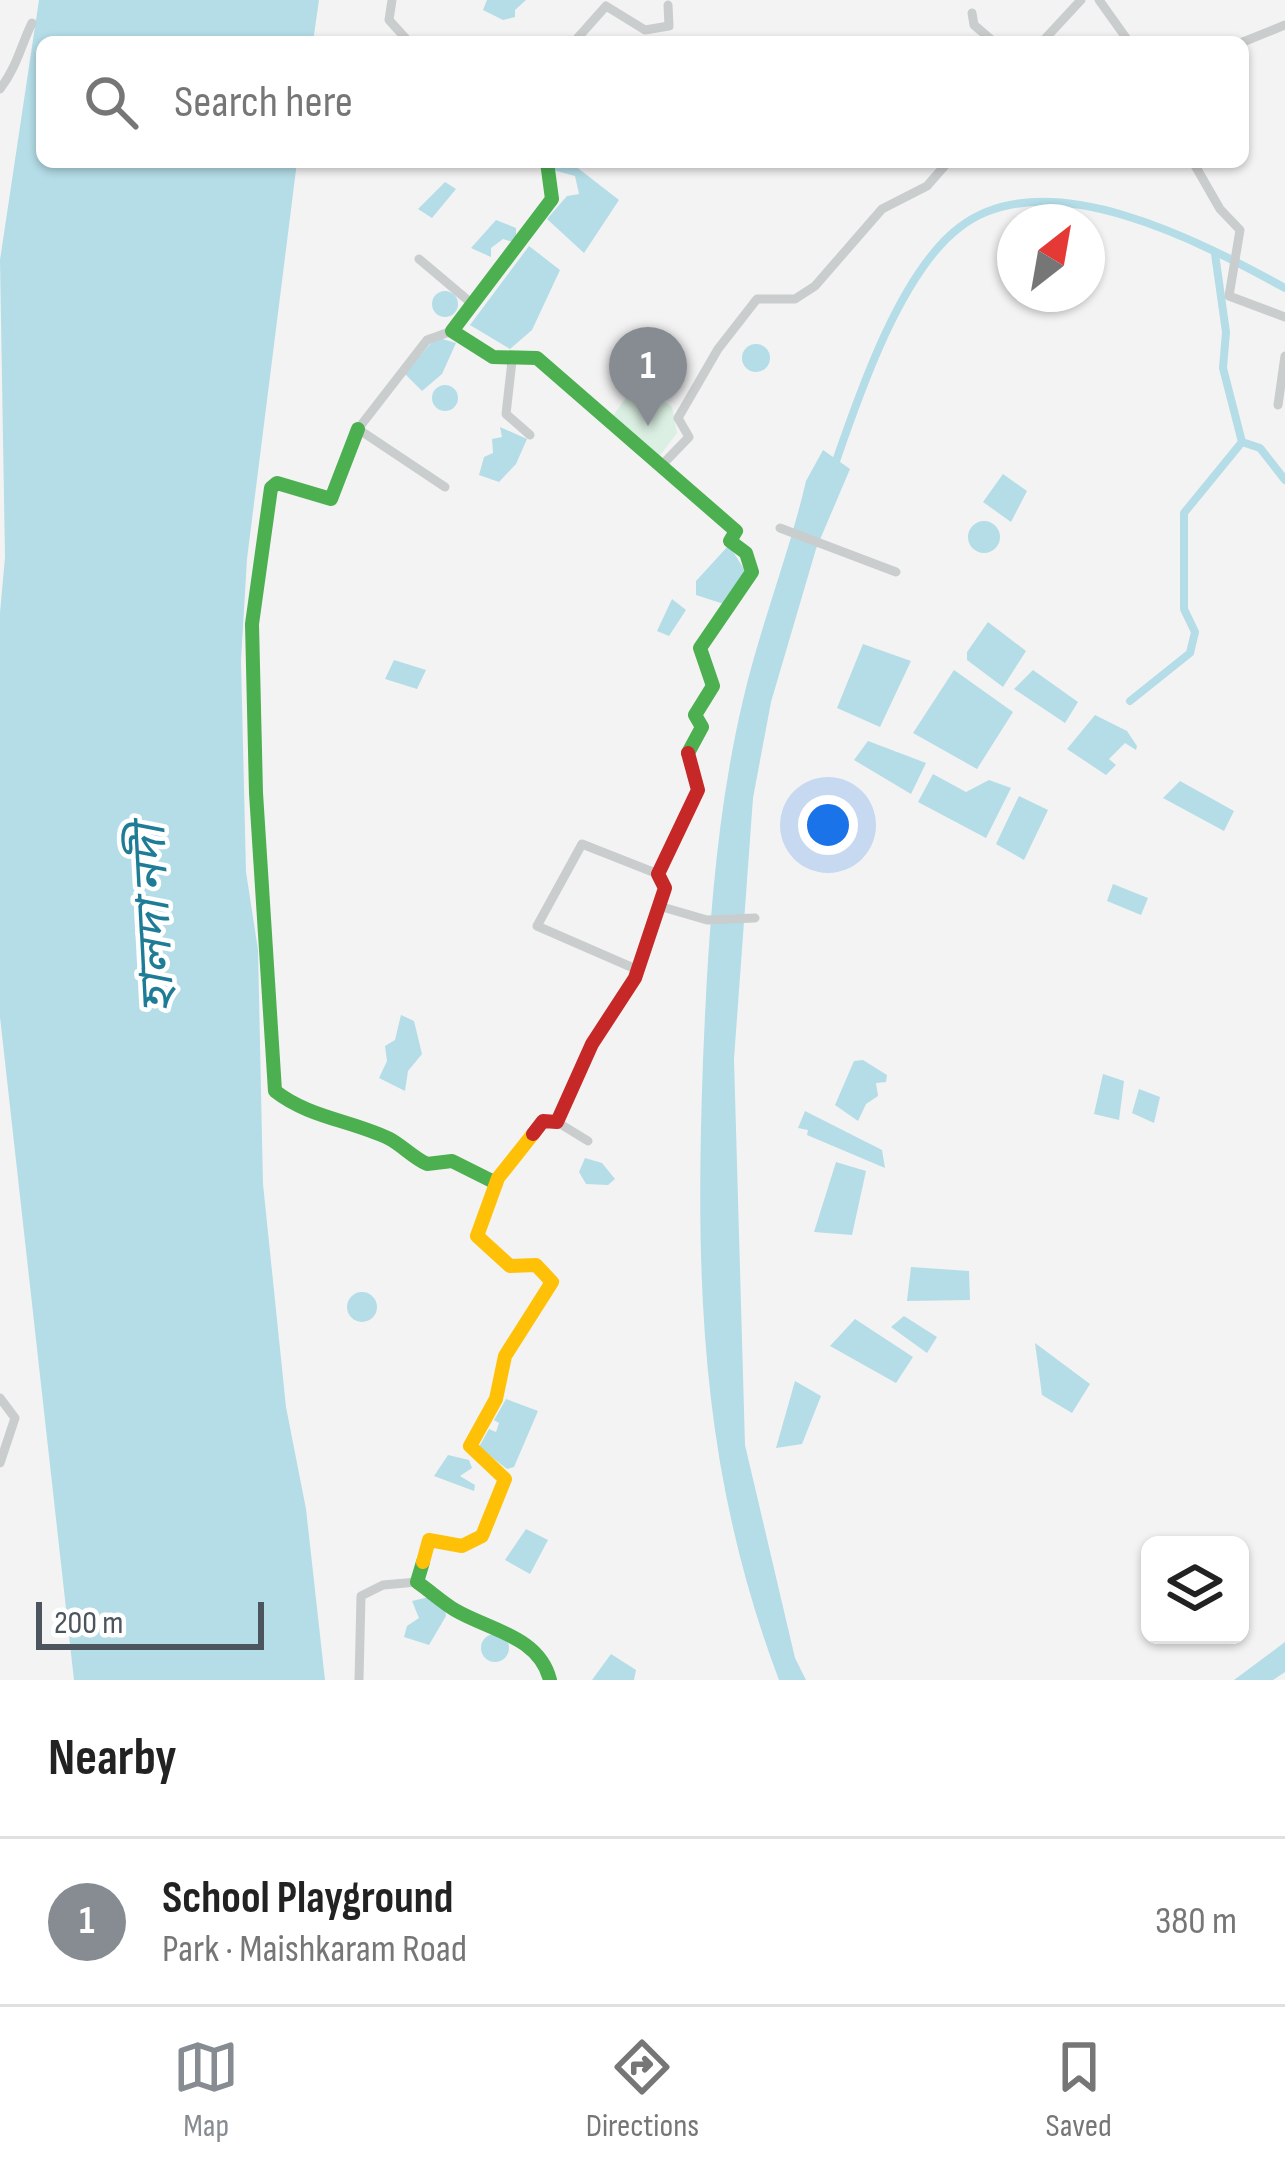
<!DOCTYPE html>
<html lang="en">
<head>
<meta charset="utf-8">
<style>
  :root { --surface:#fff; --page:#f6f6f6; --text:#222; --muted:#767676; --line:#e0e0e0; --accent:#868c92 }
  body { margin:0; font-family:"Sofia Sans Condensed","Noto Sans Bengali",sans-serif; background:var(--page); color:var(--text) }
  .controls { position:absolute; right:36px; bottom:36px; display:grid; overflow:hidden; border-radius:18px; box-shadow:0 3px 9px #0004 }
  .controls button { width:108px; height:108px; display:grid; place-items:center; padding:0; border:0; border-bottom:3px solid var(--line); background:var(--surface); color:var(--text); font:60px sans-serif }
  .compass { position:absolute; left:997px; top:204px; width:108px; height:108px; border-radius:50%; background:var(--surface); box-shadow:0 3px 9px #0004; rotate:31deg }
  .scale { position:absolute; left:36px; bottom:30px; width:228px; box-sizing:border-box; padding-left:12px; border:6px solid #4c555d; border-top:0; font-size:33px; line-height:42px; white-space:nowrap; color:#4c555d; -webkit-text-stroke:9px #fff; paint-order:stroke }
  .you { position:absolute; left:828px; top:825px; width:42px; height:42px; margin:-30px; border:9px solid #fff; border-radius:50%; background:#1a73e8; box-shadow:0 0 0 18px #1a73e833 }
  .badge { display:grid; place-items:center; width:78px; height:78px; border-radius:50%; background:var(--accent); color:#fff; font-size:39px; font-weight:700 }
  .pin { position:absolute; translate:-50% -99px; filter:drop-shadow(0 3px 6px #0008) }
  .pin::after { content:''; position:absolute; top:63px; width:42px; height:36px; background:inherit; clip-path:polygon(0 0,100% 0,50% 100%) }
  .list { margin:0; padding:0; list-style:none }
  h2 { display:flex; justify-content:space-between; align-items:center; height:156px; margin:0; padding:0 48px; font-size:51px }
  h2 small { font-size:39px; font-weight:400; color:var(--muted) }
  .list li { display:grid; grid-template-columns:78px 1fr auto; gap:36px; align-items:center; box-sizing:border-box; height:168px; padding:0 48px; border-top:3px solid var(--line) }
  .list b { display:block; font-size:45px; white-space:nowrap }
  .list p { margin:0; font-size:39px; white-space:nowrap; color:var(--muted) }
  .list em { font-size:39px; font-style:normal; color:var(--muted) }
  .icon { flex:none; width:66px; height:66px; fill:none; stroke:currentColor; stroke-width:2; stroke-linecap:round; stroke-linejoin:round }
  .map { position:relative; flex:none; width:1285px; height:1680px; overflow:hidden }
  .search { position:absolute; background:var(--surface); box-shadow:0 3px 9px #0004; left:36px; right:36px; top:36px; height:132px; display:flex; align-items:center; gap:30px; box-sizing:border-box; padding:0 42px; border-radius:18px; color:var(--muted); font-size:45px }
  .sheet { height:324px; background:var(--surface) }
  nav { display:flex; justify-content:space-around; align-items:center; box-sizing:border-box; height:168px; border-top:3px solid var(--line); background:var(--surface); font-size:33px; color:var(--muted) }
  nav a { display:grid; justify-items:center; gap:6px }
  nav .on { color:var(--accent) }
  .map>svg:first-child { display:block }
  .green { fill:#dbefe2 }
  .water { fill:#b4dde7 }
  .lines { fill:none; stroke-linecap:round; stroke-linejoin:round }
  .canal { stroke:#b4dde7; stroke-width:8 }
  .street { stroke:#cacdce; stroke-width:9 }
  .fast { stroke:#4caf50; stroke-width:14 }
  .slow { stroke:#ffc107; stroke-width:14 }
  .jam { stroke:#c62828; stroke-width:14 }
  .labels { text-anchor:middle; stroke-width:9; stroke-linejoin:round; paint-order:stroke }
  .water-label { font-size:48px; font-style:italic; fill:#1e7c96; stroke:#fff }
</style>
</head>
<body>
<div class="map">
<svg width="1285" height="1680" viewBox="0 0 1285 1680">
  <rect width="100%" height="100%" fill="#f3f3f3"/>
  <path class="green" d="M 637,382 L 672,407 L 677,433 L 657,459 L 611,419 Z"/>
  <path class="water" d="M 39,0 L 319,0 L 313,42 L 42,42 L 42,162 L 297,162 L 247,559 L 241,660 L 246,872 L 258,950 L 263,1184 L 286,1407 L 306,1509 L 325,1680 L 74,1680 L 0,1017 L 0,613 L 5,557 L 0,260 Z
    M 487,0 L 526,0 L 515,10 L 515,17 L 503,20 L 483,10 Z
    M 556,162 L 570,162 L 619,200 L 584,253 L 547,219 L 567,196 L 579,194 L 575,176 L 553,170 Z
    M 445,182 L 456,189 L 432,218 L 418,209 Z
    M 496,220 L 516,228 L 516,243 L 503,239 L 491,248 L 491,257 L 471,248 Z
    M 529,246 L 560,270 L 532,330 L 510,349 L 470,325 Z
    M432 304a13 13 0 1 1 26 0a13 13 0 1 1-26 0Z
    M 436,337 L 456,343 L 442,374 L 422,391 L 405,374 Z
    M742 358a14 14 0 1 1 28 0a14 14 0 1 1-28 0Z
    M432 398a13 13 0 1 1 26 0a13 13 0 1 1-26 0Z
    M 500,427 L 527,439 L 516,464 L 499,482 L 479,475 L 484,457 L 493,453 L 492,439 L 502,437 Z
    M 823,450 L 850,469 L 816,549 L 771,702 L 753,798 L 734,1059 L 745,1445 L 795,1658 L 806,1680 L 779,1680 C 700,1471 695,1282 703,1061 C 708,940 715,819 743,700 C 760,626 789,555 806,481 Z
    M 1003,474 L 1027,491 L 1011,522 L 983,502 Z
    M968 537a16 16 0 1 1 32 0a16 16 0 1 1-32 0Z
    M 729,545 L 747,574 L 727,605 L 696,595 L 696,581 Z
    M 672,599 L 686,610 L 669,636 L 657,631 Z
    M 988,622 L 1026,651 L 1003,687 L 967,660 L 967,652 Z
    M 863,644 L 911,661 L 880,727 L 837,708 Z
    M 394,660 L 426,670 L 417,689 L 385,679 Z
    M 954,670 L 1013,712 L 977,769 L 913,733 Z
    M 1033,670 L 1078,702 L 1065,723 L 1014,689 Z
    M 1095,715 L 1127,731 L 1137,746 L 1136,750 L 1125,743 L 1109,759 L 1116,765 L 1106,775 L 1067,749 Z
    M 868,741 L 926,763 L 911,794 L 854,760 Z
    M 933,774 L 966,792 L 989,780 L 1011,788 L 986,838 L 918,802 Z
    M 1180,781 L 1234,811 L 1224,831 L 1163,798 Z
    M 1019,796 L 1048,810 L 1024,860 L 996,844 Z
    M 1113,884 L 1148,898 L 1141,915 L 1107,901 Z
    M 401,1015 L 414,1021 L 422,1054 L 408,1071 L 405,1091 L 379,1078 L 387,1061 L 385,1046 L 395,1040 Z
    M 863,1060 L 887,1075 L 886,1082 L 876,1083 L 878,1096 L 866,1104 L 858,1121 L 835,1105 L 854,1061 Z
    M 1103,1074 L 1124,1081 L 1119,1120 L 1094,1114 Z
    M 1139,1089 L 1160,1097 L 1154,1123 L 1132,1113 Z
    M 805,1111 L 882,1150 L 885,1168 L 807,1135 L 808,1130 L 798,1128 Z
    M 585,1158 L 602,1163 L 615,1179 L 608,1185 L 586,1184 L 579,1172 Z
    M 836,1162 L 866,1171 L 852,1235 L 814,1232 Z
    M 911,1267 L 969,1271 L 970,1300 L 907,1301 Z
    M347 1307a15 15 0 1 1 30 0a15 15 0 1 1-30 0Z
    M 904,1316 L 937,1337 L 927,1353 L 891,1327 Z
    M 855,1319 L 913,1357 L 896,1383 L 830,1346 Z
    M 1035,1343 L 1090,1384 L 1072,1413 L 1042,1395 Z
    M 795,1381 L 821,1396 L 802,1444 L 776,1448 Z
    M 506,1399 L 538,1411 L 514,1467 L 507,1469 L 479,1447 L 489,1429 L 496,1432 L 499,1423 L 494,1420 Z
    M 448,1455 L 469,1460 L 472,1468 L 460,1476 L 475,1485 L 474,1491 L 434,1476 Z
    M 526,1529 L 548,1540 L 530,1574 L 505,1560 Z
    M 429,1597 L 444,1604 L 446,1616 L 429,1645 L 404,1637 L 407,1626 L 419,1618 L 412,1601 Z
    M481 1648a14 14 0 1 1 28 0a14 14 0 1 1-28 0Z
    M 1285,1642 L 1285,1672 L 1273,1680 L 1234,1680 Z
    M 611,1654 L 636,1670 L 634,1680 L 592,1680 Z"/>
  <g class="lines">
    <path class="canal" d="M 1242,442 L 1260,448 L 1285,480
      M 834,467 C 858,397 900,272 960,227 C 1048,160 1203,243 1285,288
      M 1130,701 L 1190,653 L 1195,632 L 1184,609 L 1184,513 L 1242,442 L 1223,368 L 1226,332 L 1215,254"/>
    <path class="street" d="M 392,0 L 389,20 L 409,42
      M 1099,0 L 1129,42
      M 972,13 L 974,25 L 994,42
      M 574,42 L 606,6 L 645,30 L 669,26 L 668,5
      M 1042,42 L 1081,0
      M 1243,42 L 1285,25
      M 0,89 C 17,67 21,45 32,23
      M 1193,162 L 1220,209 L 1240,230 L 1229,296 L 1285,317
      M 419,259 L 470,302
      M 512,361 L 506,414 L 530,435
      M 1278,405 L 1285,356
      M 661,466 L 689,437 L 678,418 L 718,349 L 757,299 L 795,299 L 815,286 L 882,209 L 927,186 L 948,162
      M 445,487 L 358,429 L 427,340 L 452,331
      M 780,528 L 896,572
      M 659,906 L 707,920 L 755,918
      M 638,970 L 537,926 L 582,844 L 658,874
      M 557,1122 L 588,1141
      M 0,1398 L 15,1418 L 0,1463
      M 359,1680 L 361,1596 L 383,1585 L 417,1582"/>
    <path class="fast" d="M 547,162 L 552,199 L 452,331 L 493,357 L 537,358 L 736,531 L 730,541 L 746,553 L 752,572 L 700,648 L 713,686 L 695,715 L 702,727 L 688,753
      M 358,429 L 331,499 L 277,483 L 271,488 L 252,624 L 256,793 L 275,1091 C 308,1117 349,1120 388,1138 C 402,1145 412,1157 427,1164 L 452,1161 L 496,1183
      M 423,1562 L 417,1582 C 430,1591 442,1602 455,1610 C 489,1630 539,1636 550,1680"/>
    <path class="slow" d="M 423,1562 L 429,1540 L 462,1546 L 482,1536 L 505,1479 L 470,1446 L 496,1399 L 505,1356 L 552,1282 L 536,1265 L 510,1266 L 477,1236 L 498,1178 L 533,1134"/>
    <path class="jam" d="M 533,1134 L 543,1121 L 557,1122 L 592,1044 L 635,978 L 665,888 L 658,874 L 698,790 L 688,753"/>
  </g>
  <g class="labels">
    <g class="water-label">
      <text transform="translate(152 919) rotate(-93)" y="17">হালদা নদী</text>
    </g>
  </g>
</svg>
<div class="controls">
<button><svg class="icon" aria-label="layers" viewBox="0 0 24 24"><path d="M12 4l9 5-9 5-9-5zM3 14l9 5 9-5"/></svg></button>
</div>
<svg class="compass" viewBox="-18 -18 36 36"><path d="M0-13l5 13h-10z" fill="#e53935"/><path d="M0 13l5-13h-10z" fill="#767676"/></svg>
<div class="scale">200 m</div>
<div class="you"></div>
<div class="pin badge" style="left:648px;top:426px">1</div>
<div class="search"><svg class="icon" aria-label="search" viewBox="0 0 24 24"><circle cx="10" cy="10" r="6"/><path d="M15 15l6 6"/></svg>Search here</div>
</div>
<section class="sheet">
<h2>Nearby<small></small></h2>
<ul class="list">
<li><span class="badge">1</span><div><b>School Playground</b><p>Park · Maishkaram Road</p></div><em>380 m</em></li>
</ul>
</section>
<nav>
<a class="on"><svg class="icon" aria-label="map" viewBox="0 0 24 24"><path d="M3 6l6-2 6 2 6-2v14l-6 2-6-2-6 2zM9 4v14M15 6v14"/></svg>Map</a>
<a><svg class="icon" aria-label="directions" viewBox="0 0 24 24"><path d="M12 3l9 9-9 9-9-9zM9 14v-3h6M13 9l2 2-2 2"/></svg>Directions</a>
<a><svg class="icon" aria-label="saved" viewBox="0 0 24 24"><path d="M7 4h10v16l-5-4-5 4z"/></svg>Saved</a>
</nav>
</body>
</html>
